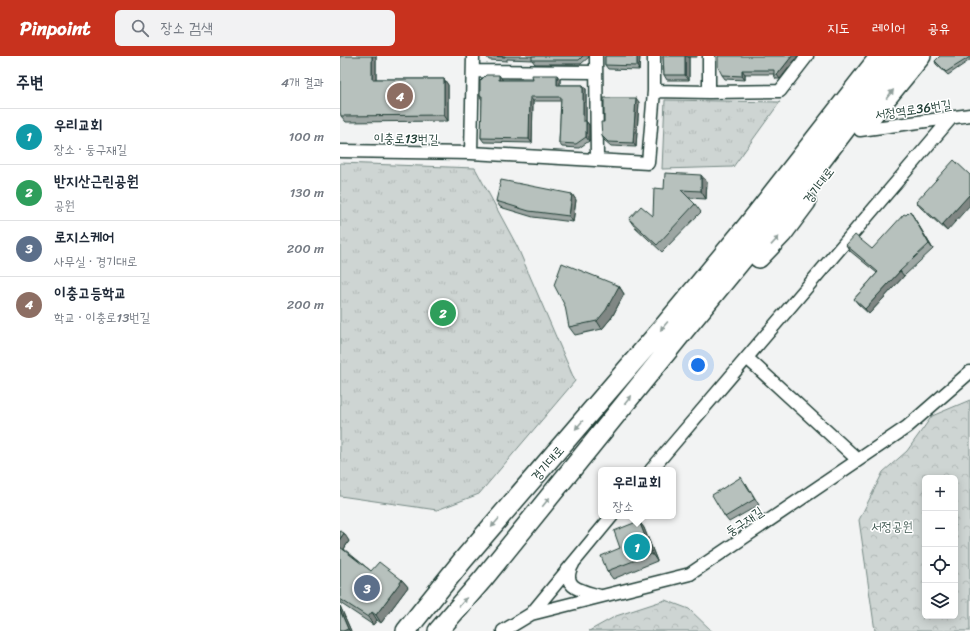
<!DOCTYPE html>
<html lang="ko">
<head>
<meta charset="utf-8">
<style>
  :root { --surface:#fff; --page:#f2f2f3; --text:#1f2937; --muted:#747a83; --line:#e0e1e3; --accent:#c8321e }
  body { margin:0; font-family:Sriracha,"Poor Story",sans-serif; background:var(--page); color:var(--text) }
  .controls { position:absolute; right:12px; bottom:12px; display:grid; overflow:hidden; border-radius:6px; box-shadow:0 2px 10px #0003 }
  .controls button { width:36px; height:36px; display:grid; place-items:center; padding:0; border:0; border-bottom:1px solid var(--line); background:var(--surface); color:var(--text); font:20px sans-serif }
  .you { position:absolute; left:358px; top:309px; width:14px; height:14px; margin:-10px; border:3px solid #fff; border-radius:50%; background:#1a73e8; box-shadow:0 0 0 6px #1a73e833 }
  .badge { display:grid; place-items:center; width:26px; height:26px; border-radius:50%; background:var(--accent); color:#fff; font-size:13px; font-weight:700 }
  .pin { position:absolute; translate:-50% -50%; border:2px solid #fff; box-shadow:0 1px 4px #0006 }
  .popup { position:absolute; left:258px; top:411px; width:78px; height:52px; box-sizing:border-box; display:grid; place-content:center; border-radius:6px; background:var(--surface); filter:drop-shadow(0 1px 3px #0005); font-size:13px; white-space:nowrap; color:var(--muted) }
  .popup b { font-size:15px; color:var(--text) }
  .popup::after { content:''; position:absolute; left:50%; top:100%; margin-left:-8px; border:8px solid transparent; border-top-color:var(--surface) }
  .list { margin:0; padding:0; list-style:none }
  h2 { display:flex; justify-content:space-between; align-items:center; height:52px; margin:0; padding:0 16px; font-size:17px }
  h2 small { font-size:13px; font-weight:400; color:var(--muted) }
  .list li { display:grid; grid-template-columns:26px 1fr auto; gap:12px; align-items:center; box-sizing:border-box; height:56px; padding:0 16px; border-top:1px solid var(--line) }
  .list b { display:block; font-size:15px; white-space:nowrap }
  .list p { margin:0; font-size:13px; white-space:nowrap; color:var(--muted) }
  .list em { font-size:13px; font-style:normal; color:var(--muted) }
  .icon { flex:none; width:22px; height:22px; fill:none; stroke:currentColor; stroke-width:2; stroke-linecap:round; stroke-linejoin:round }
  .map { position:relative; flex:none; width:630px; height:575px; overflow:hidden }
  header { display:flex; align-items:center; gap:24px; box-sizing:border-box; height:56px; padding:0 20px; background:var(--accent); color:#fff }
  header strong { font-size:19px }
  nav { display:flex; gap:22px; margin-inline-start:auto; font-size:14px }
  .search { width:280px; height:36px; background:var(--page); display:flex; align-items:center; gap:10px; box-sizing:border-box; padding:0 14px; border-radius:6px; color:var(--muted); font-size:15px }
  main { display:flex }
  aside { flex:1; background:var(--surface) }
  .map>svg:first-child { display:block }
  .forest { fill:url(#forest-crowns); stroke:#768984; fill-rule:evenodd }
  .park { fill:url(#park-tufts); stroke:#768984 }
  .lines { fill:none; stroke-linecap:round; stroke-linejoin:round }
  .street-casing { stroke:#1f3d34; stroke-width:15 }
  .primary-casing { stroke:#1f3d34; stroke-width:22 }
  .street { stroke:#fff; stroke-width:12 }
  .primary { stroke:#fff; stroke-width:19 }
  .wall { fill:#9da6a3; stroke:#1f3d34 }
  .shaded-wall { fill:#808784; stroke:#1f3d34 }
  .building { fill:#b7c1bd; stroke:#1f3d34 }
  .oneway { fill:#8f9e9a }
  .labels { text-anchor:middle; stroke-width:3; stroke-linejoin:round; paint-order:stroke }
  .street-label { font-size:13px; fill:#1f3d34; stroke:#fff }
  .park-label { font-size:13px; fill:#425b54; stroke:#fff }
</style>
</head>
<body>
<header>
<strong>Pinpoint</strong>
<div class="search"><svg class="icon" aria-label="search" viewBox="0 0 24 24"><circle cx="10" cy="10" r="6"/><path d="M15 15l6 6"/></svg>장소 검색</div>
<nav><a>지도</a><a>레이어</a><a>공유</a></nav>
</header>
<main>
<aside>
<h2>주변<small>4개 결과</small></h2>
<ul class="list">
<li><span class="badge" style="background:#0f9aa8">1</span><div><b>우리교회</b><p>장소 · 둥구재길</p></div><em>100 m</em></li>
<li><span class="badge" style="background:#2e9e5b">2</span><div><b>반지산근린공원</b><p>공원</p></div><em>130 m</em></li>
<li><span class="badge" style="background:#5c6f8a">3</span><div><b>로지스케어</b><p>사무실 · 경기대로</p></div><em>200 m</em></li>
<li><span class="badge" style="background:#8d6e63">4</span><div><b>이충고등학교</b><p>학교 · 이충로13번길</p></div><em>200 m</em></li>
</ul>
</aside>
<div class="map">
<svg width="630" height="575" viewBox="0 0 630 575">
  <defs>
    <pattern id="forest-crowns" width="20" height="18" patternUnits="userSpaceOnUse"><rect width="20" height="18" fill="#ced5d3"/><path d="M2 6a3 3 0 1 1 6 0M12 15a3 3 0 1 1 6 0" fill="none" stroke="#b0b8b6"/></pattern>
    <pattern id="park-tufts" width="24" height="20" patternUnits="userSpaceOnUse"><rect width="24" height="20" fill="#ced5d3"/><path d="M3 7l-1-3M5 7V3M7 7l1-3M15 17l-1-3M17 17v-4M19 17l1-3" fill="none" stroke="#b0b8b6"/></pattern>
  </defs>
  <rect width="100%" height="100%" fill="#f2f3f3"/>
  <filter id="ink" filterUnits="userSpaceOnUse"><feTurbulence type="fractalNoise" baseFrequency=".025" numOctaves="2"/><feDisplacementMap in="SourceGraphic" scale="8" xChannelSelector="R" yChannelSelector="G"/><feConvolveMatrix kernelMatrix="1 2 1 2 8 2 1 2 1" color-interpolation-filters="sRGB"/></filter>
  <g filter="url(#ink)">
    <path class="forest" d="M 630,344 L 630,575 L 535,575 L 519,464 L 543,416 L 567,395 L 592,360 ZM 585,422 L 615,422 L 615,560 L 585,560 Z
      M 325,544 L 349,553 L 372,575 L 249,575 L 276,560 Z"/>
    <path class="park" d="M 325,44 L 440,46 L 393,111 L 322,113 Z
      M 0,107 L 135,112 L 177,190 L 235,325 L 139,438 L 97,454 L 0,440 Z"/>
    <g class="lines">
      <defs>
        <path id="street" d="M 256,0 L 257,103
          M 133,15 L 256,16
          M 314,35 L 369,36 L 440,35 L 467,0
          M 369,36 L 369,0
          M 520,74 L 630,59
          M 0,95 L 131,97 L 308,107 L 314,35 L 314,0
          M 131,97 L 133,0
          M 407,302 L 517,403
          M 311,414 L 612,61
          M 233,508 C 219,532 243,535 260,540
          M 191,558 L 272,460
          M 163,575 L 191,558 L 350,518 L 567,371 L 630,316"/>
        <path id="primary" d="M 526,67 L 581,0
          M 419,202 L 442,178 L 466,146
          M 66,575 L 123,504 L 325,269 L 407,170 L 540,0
          M 98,575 L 143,523 L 342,277 L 452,143 L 561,0"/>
      </defs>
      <use href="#street" class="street-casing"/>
      <use href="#primary" class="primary-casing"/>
      <use href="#street" class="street"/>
      <use href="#primary" class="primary"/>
    </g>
    <path class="wall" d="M 36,0 L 36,23 L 104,23 L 108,29 L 108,65 L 6,66 L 1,60 Z
      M 146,0 L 249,0 L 249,1 L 241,8 L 195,8 L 192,4 L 167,3 L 167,5 L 149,4 Z
      M 265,0 L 300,0 L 299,14 L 268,13 L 265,9 Z
      M 323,0 L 357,0 L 357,1 L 349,1 L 349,24 L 327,24 L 324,19 Z
      M 458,0 L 440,23 L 436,23 L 434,19 L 434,18 L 405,18 L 405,24 L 385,23 L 382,19 Z
      M 630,0 L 630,4 L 608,19 L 596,8 L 595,5 Z
      M 162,23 L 162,24 L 193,24 L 220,23 L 220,29 L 243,29 L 246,33 L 246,65 L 249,69 L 249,85 L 239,92 L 222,91 L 219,87 L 221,45 L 193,45 L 192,87 L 144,86 L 141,82 L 142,44 L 140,40 Z
      M 299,46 L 296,91 L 271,90 L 264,84 L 262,80 L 264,66 Z
      M 630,119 L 607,175 L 581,152 L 576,146 Z
      M 367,126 L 366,143 L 349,142 L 355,148 L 361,156 L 322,196 L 294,170 L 289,163 L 313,160 L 324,133 Z
      M 232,138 L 236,144 L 233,166 L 193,161 L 160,151 L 156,145 Z
      M 573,160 L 593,193 L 564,220 L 529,258 L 518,248 L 514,243 L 537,217 L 510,195 L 506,189 L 532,193 Z
      M 279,230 L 284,238 L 272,261 L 262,273 L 235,279 L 229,271 Z
      M 406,427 L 419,449 L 389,466 L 385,461 Z
      M 299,465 L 304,472 L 317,505 L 273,523 L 267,515 L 280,492 Z
      M 0,475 L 9,485 L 4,493 L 31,515 L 62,524 L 68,531 L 41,567 L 37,564 L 33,569 L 0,547 Z
      M 0,550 L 11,575 L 0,575 Z"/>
    <path class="shaded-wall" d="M 32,0 L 36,0 L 36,29 L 32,23 Z
      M 297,0 L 300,0 L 299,14 L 297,10 Z
      M 345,0 L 349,1 L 349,24 L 345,19 Z
      M 452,0 L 458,0 L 440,23 L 437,19 Z
      M 402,14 L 405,18 L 405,24 L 402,20 Z
      M 159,19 L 162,23 L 161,28 L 159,24 Z
      M 217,19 L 220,23 L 220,33 L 217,29 Z
      M 104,23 L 108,29 L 108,65 L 104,59 Z
      M 243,29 L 246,33 L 246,69 L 243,65 Z
      M 190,41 L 193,45 L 192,87 L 189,83 Z
      M 296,42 L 299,46 L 296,91 L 293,87 Z
      M 246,65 L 249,69 L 249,85 L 246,81 Z
      M 361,119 L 367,126 L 366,143 L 361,135 Z
      M 232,138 L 236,144 L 233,166 L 229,160 Z
      M 630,138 L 630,149 L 607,175 L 602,169 Z
      M 570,155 L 573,160 L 593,193 L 589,188 Z
      M 560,215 L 564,220 L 529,258 L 525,253 Z
      M 279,230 L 284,238 L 272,261 L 262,273 L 257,265 Z
      M 299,465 L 304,472 L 317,505 L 312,498 Z
      M 4,477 L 9,485 L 2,496 L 0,493 L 0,483 Z
      M 62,524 L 68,531 L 41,567 L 36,559 Z
      M 0,550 L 11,575 L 10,575 L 8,573 L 0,554 Z
      M 32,556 L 37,564 L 33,569 L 28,561 Z"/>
    <path class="building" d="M 0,0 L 32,0 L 32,23 L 104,23 L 104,59 L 1,60 L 0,56 Z
      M 146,0 L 165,0 L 165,1 Z
      M 192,0 L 243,0 L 239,4 L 192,4 Z
      M 265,0 L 297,0 L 297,10 L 265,9 Z
      M 323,0 L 345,0 L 345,19 L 324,19 Z
      M 378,0 L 452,0 L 437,19 L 434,19 L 434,14 L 402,14 L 402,20 L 382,19 L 378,11 Z
      M 600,0 L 630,0 L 630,1 L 606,16 L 595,5 Z
      M 146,19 L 159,19 L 159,24 L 193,24 L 192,19 L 217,19 L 217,29 L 243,29 L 243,65 L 246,65 L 246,81 L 236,88 L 219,87 L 221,41 L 190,41 L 189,83 L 141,82 L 142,40 L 140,40 L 140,25 Z
      M 264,42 L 296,42 L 293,87 L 268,86 L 262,80 L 261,66 L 264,66 Z
      M 614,104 L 630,119 L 630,138 L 602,169 L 576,146 Z
      M 325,117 L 361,119 L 361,135 L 341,134 L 355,148 L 317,189 L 289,163 L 301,150 L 313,160 L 314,132 L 324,133 Z
      M 161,124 L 232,138 L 229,160 L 189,155 L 156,145 Z
      M 570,155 L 589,188 L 560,215 L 525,253 L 514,243 L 538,216 L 506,189 L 515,179 L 532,193 L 564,158 L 566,159 Z
      M 222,207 L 279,230 L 266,254 L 257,265 L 229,271 L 225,250 L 214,229 Z
      M 401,421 L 415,443 L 385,461 L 372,439 Z
      M 299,465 L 312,498 L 267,515 L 261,500 L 280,492 L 274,475 Z
      M 0,475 L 4,477 L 0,483 Z
      M 0,491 L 31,515 L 39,506 L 62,524 L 36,559 L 32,556 L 28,561 L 0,543 Z
      M 0,554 L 8,573 L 3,575 L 0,575 Z"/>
    <defs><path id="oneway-solid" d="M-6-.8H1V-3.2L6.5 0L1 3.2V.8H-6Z"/></defs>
    <g class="oneway">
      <use href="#oneway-solid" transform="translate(550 38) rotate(-51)"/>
      <use href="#oneway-solid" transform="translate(435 185) rotate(-47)"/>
      <use href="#oneway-solid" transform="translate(324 270) rotate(130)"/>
      <use href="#oneway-solid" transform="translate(288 344) rotate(-51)"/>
      <use href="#oneway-solid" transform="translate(239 369) rotate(131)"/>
      <use href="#oneway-solid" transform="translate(206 446) rotate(-51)"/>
      <use href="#oneway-solid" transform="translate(155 467) rotate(131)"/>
      <use href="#oneway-solid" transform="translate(123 546) rotate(-49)"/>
    </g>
  </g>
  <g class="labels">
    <g class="street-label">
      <text transform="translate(573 53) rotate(-8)" y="5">서정역로36번길</text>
      <text transform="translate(66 82) rotate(1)" y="5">이충로13번길</text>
      <text transform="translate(478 129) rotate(-53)" y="5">경기대로</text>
      <text transform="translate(207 407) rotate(-49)" y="5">경기대로</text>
      <text transform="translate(404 465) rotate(-34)" y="5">둥구재길</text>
    </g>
    <g class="park-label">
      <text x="552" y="475">서정공원</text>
    </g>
  </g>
</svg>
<div class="controls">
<button>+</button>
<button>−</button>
<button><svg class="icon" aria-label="locate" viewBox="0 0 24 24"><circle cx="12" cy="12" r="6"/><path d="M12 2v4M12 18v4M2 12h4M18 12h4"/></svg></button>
<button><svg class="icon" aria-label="layers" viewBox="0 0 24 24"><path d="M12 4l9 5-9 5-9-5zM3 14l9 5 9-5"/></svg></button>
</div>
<div class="you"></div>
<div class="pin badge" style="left:297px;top:491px;background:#0f9aa8">1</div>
<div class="popup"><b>우리교회</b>장소</div>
<div class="pin badge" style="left:103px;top:257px;background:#2e9e5b">2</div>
<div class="pin badge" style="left:27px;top:532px;background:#5c6f8a">3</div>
<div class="pin badge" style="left:60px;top:40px;background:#8d6e63">4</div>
</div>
</main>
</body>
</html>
